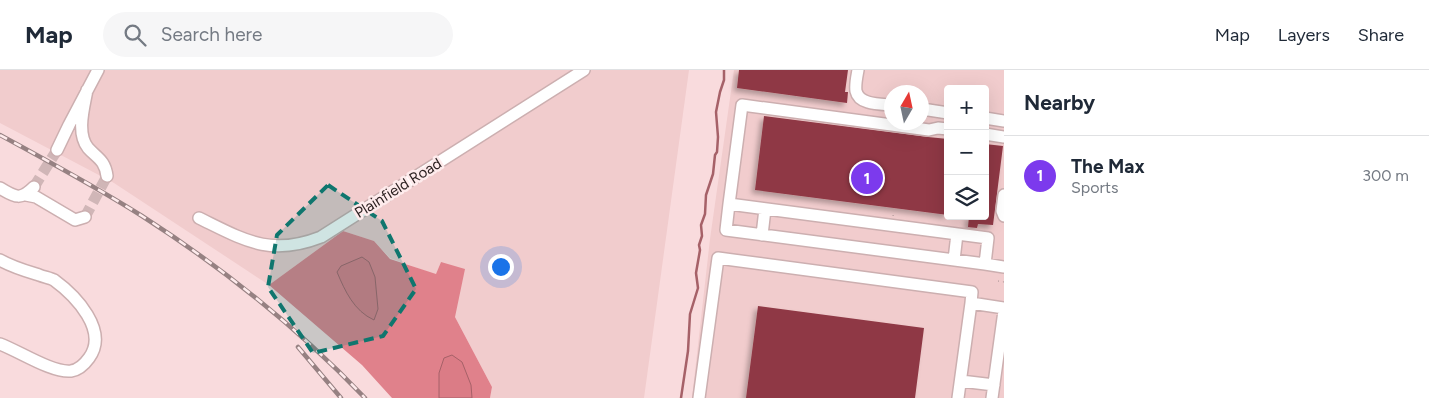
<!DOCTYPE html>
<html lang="en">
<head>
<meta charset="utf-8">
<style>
  :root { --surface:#fff; --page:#f6f6f7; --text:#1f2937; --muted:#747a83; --line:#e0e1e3; --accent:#7c3aed }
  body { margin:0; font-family:Figtree,sans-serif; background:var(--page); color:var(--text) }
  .controls { position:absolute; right:15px; top:15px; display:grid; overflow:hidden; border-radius:5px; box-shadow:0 5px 20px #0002 }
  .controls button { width:45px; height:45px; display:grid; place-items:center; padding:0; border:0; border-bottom:1px solid var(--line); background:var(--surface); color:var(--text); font:25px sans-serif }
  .compass { position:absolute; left:884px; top:15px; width:45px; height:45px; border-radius:50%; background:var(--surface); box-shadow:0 5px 20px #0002; rotate:9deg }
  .you { position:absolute; left:500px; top:196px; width:18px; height:18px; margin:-12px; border:4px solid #fff; border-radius:50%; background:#1a73e8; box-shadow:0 0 0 8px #1a73e833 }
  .badge { display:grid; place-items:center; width:32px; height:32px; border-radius:50%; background:var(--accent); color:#fff; font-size:16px; font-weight:700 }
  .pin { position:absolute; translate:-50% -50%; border:2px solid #fff; box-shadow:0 1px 5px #0006 }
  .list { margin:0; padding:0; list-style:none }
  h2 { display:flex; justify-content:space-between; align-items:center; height:65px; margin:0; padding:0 20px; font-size:21px }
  h2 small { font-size:16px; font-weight:400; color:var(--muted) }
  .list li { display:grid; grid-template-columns:32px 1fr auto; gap:15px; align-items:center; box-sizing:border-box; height:80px; padding:0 20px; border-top:1px solid var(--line) }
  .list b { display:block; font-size:19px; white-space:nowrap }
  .list p { margin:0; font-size:16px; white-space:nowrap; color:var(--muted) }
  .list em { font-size:16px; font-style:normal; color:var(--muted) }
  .icon { flex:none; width:28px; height:28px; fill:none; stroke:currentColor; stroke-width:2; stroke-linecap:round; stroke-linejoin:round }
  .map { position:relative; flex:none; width:1004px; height:328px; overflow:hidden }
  header { display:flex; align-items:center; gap:30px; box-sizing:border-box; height:70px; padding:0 25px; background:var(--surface); border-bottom:1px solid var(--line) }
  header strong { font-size:24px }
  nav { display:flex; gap:28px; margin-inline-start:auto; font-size:18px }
  .search { width:350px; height:45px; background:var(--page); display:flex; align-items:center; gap:12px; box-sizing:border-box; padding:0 18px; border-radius:28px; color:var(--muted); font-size:19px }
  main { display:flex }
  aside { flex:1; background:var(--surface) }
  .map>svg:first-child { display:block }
  .built { fill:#f1cccd; fill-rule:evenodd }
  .forest { fill:#e0818b }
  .water { fill:#db7c86; stroke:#a66168 }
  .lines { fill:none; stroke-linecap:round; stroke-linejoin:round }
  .stream { stroke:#a66168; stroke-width:2.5 }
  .building { fill:#8f3945; filter:url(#shadow) }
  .minor-tunnel { stroke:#d0b6b7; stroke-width:11; stroke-dasharray:11 5.5; stroke-linecap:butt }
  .minor-casing { stroke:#ccafb0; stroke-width:14 }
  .path { stroke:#a58f90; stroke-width:1; stroke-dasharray:1 4; stroke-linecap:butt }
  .minor { stroke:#fff; stroke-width:11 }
  .rail-casing { stroke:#968182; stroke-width:4.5 }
  .rail { stroke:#feebec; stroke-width:2.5; stroke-dasharray:8; stroke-linecap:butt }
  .marked { fill:#0f766e; fill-opacity:0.2; stroke:#0f766e; stroke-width:4; stroke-dasharray:10 6; stroke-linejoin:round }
  .labels { text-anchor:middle; stroke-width:5; stroke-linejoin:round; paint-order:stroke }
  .street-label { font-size:15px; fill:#2c2121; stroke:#feebec }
</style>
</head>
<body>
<header>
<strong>Map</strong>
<div class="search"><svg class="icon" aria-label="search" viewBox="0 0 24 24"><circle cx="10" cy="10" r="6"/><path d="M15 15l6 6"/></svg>Search here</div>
<nav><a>Map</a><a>Layers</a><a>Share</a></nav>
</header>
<main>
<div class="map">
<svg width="1004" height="328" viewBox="0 0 1004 328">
  <defs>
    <filter id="shadow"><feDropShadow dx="-3.5" dy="3.5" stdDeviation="2.5" flood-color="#0004"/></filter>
  </defs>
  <rect width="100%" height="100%" fill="#f9dbdd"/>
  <path class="built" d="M 0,0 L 689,0 L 644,328 L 490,328 L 492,317 L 455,247 L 441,192 L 436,205 L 390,188 L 374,171 L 343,161 L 269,215 L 114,113 L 0,53 Z
    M 734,0 L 1004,0 L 1004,328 L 692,328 L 710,169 ZM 948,19 L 985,19 L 985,146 L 948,146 ZM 892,22 L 922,22 L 922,52 L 892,52 Z"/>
  <path class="forest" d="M 343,161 L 374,171 L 390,189 L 436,204 L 441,192 L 465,199 L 455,247 L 492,317 L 490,328 L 392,328 L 362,295 L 269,215 Z"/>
  <path class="water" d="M 362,187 L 369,192 L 375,207 L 378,239 L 374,250 C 354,241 345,221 337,202 L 341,196 Z
    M 452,285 L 462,292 L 471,315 L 472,328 L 439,328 L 439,303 L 444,288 Z"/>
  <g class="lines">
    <path class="stream" d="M 681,328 L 688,281 L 690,244 L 698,218 L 696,203 L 700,180 L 699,175 L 702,166 L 701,155 L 705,144 L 706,125 L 713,104 L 715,85 L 717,82 L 718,67 L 716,42 L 720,22 L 724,10 L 724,0"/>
  </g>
  <path class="building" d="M 739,0 L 848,0 L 845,22 L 848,22 L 847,33 L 737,18 Z
    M 764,46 L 928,67 L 948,69 L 948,145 L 755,120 Z
    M 985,74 L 1003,76 L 993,155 L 978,154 L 977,158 L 968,157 L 969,146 L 985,146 Z
    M 758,236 L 924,258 L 915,328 L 746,328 Z"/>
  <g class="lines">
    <path class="minor-tunnel" d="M 34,117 L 57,80
      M 85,147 L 107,106"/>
    <defs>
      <path id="minor" d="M 858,0 C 857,6 855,14 856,21 C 859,35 880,34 892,35
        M 87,20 C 84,37 76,63 88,78 C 97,88 105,90 107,106
        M 922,39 L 948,43
        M 985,48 L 1004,51
        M 985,64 L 1004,67
        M 57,80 L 69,55 L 98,0
        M 0,118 C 16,128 21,130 34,117
        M 26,125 L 36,127 L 75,150 L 85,147
        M 1004,125 L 1002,141 L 1004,146
        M 729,134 L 742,35 L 929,60 L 938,58 L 948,59
        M 199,148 C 244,170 270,187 321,167 L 584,0
        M 762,165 L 765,139
        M 0,190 C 12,197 26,201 39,205 C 44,207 50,208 54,210 C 76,226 109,261 89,288 C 84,295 78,300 71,301 C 52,303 19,281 0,274
        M 954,190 L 957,164
        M 985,194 L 988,168 L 729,134 L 726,160 L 985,194 L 1004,197
        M 961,311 L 994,315
        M 699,328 L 718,188 L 972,222 L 971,233 L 1004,238
        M 958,328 L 971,233
        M 992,328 L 1004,241"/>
    </defs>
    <use href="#minor" class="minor-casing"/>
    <path class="path" d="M 893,146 L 894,141
      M 998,211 L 1004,212"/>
    <use href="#minor" class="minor"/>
    <defs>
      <path id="rail" d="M 0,65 C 48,91 96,117 142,146 C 223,198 298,258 365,328
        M 298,277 L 341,328"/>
    </defs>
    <use href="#rail" class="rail-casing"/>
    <use href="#rail" class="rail"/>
  </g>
  <path class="marked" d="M 328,115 L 382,151 L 416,219 L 383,266 L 313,283 L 268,217 L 277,165 Z"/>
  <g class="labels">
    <g class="street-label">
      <text transform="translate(398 118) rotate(-32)" y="5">Plainfield Road</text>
    </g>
  </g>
</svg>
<div class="controls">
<button>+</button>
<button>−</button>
<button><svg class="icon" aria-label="layers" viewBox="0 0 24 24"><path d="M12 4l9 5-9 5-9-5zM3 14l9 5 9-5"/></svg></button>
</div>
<svg class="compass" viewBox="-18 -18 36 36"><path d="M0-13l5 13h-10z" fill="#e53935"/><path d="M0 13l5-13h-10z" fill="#747a83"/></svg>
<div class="you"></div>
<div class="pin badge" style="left:867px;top:108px">1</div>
</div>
<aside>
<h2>Nearby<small></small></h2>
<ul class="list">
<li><span class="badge">1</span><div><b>The Max</b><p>Sports</p></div><em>300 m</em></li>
</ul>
</aside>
</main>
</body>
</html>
